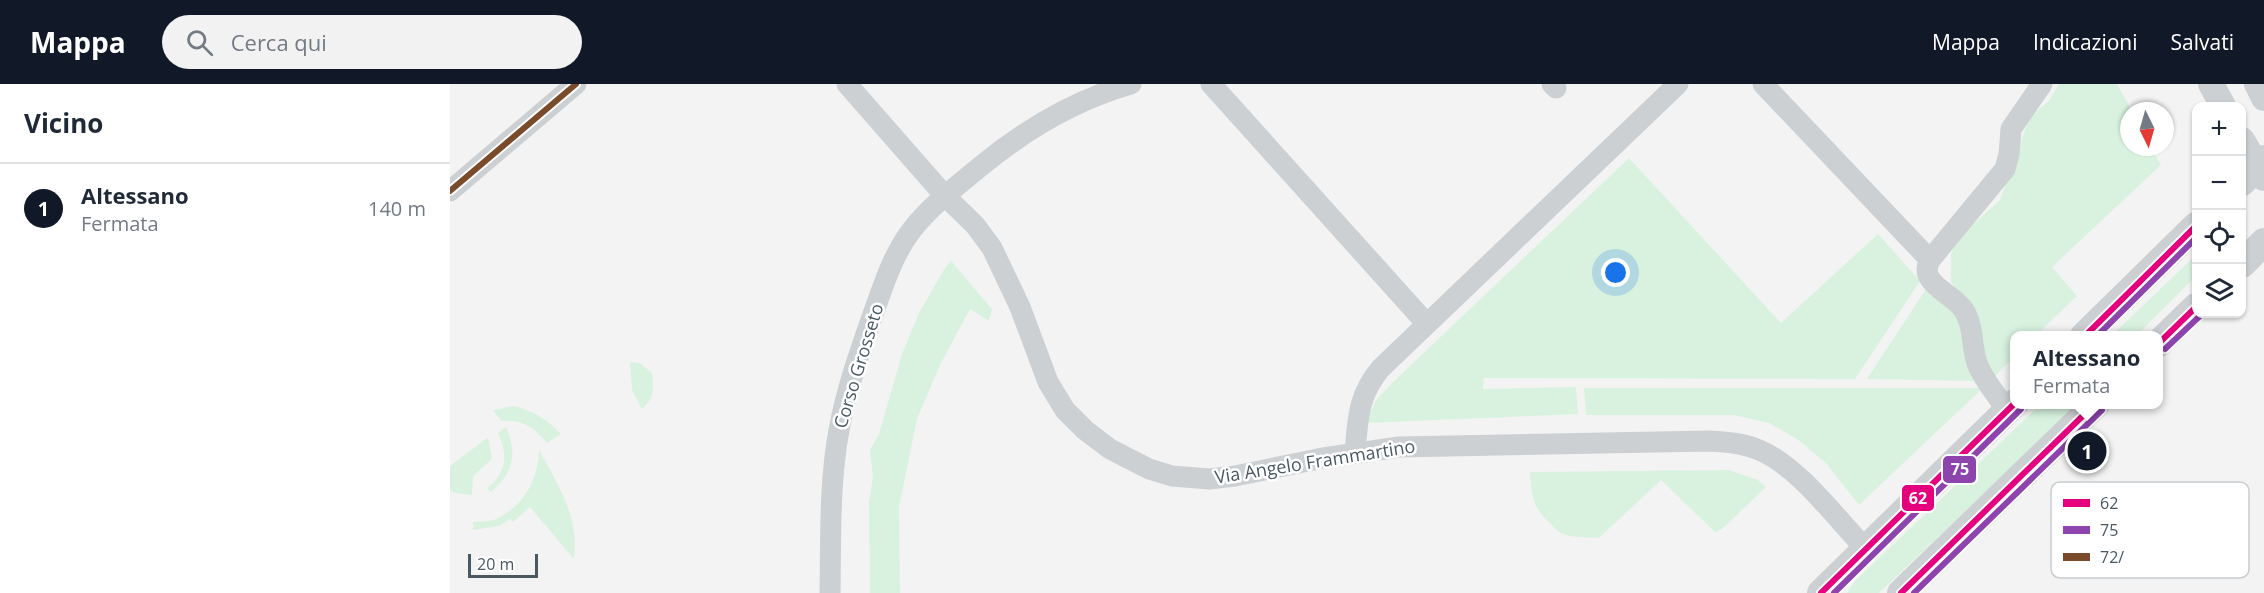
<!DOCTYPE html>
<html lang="it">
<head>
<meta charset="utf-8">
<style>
  :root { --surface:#fff; --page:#f2f2f3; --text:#1f2937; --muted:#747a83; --line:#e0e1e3; --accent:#111827 }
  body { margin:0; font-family:"Open Sans",sans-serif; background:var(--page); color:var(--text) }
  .controls { position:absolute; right:18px; top:18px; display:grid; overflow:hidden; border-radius:12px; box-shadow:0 2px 4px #0004 }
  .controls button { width:54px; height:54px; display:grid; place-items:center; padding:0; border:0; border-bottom:2px solid var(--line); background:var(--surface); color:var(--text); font:30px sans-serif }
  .compass { position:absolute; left:1670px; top:18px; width:54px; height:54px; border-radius:50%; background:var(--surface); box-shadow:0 2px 4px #0004; rotate:175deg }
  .scale { position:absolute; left:18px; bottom:15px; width:70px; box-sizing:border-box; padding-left:6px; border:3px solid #495861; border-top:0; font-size:16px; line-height:21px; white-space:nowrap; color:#495861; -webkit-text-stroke:4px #fff; paint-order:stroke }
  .you { position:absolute; left:1166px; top:189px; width:21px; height:21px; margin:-15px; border:4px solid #fff; border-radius:50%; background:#1a73e8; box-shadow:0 0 0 9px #1a73e833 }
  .badge { display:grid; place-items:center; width:39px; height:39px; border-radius:50%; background:var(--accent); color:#fff; font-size:20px; font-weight:700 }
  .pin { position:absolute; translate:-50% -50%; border:3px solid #fff; box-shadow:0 2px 6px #0006 }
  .popup { position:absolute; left:1560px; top:247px; width:153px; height:78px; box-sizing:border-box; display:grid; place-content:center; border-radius:12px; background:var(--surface); filter:drop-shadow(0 2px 4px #0005); font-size:20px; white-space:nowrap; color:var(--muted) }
  .popup b { font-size:22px; color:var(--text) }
  .popup::after { content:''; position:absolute; left:50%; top:100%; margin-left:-12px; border:12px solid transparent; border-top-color:var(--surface) }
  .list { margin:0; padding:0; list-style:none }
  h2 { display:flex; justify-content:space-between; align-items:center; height:78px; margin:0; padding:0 24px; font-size:26px }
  h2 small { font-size:20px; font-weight:400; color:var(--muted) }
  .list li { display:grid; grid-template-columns:39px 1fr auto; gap:18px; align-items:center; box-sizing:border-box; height:90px; padding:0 24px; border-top:2px solid var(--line) }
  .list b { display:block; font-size:22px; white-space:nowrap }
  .list p { margin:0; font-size:20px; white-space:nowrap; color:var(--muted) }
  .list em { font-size:20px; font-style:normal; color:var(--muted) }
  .icon { flex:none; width:33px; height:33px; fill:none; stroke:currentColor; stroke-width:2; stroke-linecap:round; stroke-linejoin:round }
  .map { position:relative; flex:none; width:1814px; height:509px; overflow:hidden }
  header { display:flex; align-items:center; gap:36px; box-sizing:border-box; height:84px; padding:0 30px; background:var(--accent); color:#fff }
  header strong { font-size:28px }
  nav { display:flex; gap:33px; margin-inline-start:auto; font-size:21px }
  .search { width:420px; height:54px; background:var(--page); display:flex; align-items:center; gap:15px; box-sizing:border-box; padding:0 21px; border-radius:33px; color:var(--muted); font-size:22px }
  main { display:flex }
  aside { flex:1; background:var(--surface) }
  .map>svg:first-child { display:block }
  .grass { fill:#d8f2df }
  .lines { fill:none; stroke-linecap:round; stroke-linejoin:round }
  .minor { stroke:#cdd0d2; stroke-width:21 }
  .tertiary { stroke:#cdd0d2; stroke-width:26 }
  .secondary { stroke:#cdd0d2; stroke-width:28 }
  .bus-1-casing { stroke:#fff; stroke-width:10 }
  .bus-2-casing { stroke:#fff; stroke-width:10 }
  .bus-3-casing { stroke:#fff; stroke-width:10 }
  .bus-1 { stroke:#e5007d; stroke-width:6 }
  .bus-2 { stroke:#8e44ad; stroke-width:6 }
  .bus-3 { stroke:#7a4b2a; stroke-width:6 }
  .labels { text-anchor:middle; stroke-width:5; stroke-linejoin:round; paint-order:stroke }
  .street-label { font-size:18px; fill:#495861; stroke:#fff }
  .key { fill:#fff; stroke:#c8cdd0; stroke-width:1.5 }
  .key-label { font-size:16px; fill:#495861 }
  .line-badge { stroke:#fff; stroke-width:2 }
  .badge-label { font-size:16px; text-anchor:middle; font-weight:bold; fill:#fff }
</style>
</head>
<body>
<header>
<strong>Mappa</strong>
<div class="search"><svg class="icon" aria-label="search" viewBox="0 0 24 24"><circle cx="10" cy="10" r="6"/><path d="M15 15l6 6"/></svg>Cerca qui</div>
<nav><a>Mappa</a><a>Indicazioni</a><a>Salvati</a></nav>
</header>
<main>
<aside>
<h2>Vicino<small></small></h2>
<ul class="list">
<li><span class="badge">1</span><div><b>Altessano</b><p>Fermata</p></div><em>140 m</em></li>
</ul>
</aside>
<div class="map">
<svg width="1814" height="509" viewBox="0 0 1814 509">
  <rect width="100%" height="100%" fill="#f4f3f3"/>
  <path class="grass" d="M 1609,0 L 1667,0 L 1682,27 L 1679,27 L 1679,63 L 1701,63 L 1711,81 L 1602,183 L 1627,212 L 1586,251 L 1565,252 L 1565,272 L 1545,292 L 1531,275 L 1523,226 L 1501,198 L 1501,170 L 1506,156 L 1550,116 L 1580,32 L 1599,17 Z
    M 1179,74 L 1331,239 L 1428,150 L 1470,197 L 1405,295 L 1034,294 L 1033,305 L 1126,303 L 1128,330 L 915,339 L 926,316 L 942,299 Z
    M 1746,171 L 1746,192 L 1687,251 L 1662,251 Z
    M 501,177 L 542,225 L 539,237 L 520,225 L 490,281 L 467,335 L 449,423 L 450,509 L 420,509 L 419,419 L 423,393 L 420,366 L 429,350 L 452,270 L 469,229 L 495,184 Z
    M 1478,202 L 1511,231 L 1527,297 L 1417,295 Z
    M 180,278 L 190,279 L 202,289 C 204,304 204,315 192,325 L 182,306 Z
    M 1134,304 L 1533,304 L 1409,421 L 1376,379 L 1347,355 L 1319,339 L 1283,331 L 1136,331 Z
    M 1590,321 L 1627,321 L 1429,509 L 1397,509 L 1405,497 Z
    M 64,322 C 83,327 97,335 111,350 L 97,359 C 84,343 72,335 51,337 L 43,326 Z
    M 56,343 C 68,369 63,391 40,408 L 37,404 C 57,390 58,369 48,349 Z
    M 37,354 L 39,357 L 42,375 L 23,392 L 22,411 L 5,409 L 0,406 L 0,382 Z
    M 89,366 C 109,402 129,432 124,475 L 80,423 L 63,438 L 60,435 L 49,442 L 23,446 L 23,438 C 30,437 40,438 46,435 C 74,422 88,396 89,366 Z
    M 1279,386 L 1308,396 L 1316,403 L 1272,445 L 1265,448 L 1211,396 L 1149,454 C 1137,453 1121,454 1111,449 C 1107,447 1103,442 1100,439 C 1081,422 1082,412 1080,388 Z"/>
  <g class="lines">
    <path class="minor" d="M 397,0 L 495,112 L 525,141 L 542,164 L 570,223 L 598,298 L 615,326 L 635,346 L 660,365 L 699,385 L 722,392 L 759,395 L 785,392 L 873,374 L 949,363 L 1259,357 C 1276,358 1293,359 1309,366 C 1347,381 1386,434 1415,464
      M 761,0 L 976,239
      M 1102,0 L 1106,4
      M 1313,0 L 1480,176
      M 0,107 L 126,0
      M 1557,326 C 1547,311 1533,296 1527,279 C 1521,261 1524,240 1513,225 C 1502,209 1467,199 1480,176 L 1555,85 L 1559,70 L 1561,45 L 1592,0
      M 905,368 C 908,334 908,311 931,284 L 1228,0
      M 380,509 C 381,455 379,400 389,346 C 396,307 409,270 422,233 C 433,203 442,172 461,147 C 481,121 507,102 531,82 C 576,45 625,16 681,0"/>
    <path class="tertiary" d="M 1761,0 L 1773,22
      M 1807,0 L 1814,14
      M 1792,56 L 1814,94"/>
    <path class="secondary" d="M 1792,98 L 1814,75
      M 1792,180 L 1814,158
      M 1634,252 L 1746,142
      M 1709,259 L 1746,223
      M 1371,509 L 1565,319
      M 1451,509 L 1646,320"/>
    <defs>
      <path id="bus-1" d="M 1635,252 L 1746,142
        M 1709,259 L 1746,223
        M 1371,509 L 1565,319
        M 1451,509 L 1645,320"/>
      <path id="bus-2" d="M 1647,252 L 1746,154
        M 1715,265 L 1752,230
        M 1384,509 L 1571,325
        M 1464,509 L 1652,326"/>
      <path id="bus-3" d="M 0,107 L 126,0"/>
    </defs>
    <use href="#bus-1" class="bus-1-casing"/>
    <use href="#bus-2" class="bus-2-casing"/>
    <use href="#bus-3" class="bus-3-casing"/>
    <use href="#bus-1" class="bus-1"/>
    <use href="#bus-2" class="bus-2"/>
    <use href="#bus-3" class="bus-3"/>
  </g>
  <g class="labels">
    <g class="street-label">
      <text transform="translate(409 282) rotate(-73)" y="6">Corso Grosseto</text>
      <text transform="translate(865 378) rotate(-9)" y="6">Via Angelo Frammartino</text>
    </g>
  </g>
  <rect x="1601" y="398" width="198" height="96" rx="9" class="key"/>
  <rect x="1613" y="415" width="27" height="8" fill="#e5007d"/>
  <rect x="1613" y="442" width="27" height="8" fill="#8e44ad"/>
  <rect x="1613" y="469" width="27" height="8" fill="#7a4b2a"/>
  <g class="key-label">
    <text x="1650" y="425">62</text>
    <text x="1650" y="452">75</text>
    <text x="1650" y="479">72/</text>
  </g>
  <g class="line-badge">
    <rect x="1492" y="371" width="35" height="29" rx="6" fill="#8e44ad"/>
    <rect x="1451" y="400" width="34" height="28" rx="6" fill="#e5007d"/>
  </g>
  <g class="badge-label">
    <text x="1510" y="391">75</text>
    <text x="1468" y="420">62</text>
  </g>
</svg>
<div class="controls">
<button>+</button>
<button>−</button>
<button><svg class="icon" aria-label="locate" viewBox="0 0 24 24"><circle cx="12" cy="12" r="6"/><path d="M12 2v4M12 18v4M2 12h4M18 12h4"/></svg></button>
<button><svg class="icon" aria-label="layers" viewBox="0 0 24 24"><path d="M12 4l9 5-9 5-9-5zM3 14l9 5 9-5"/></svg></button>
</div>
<svg class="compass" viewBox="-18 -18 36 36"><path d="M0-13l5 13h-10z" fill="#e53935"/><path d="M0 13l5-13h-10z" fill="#747a83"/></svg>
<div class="scale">20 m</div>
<div class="you"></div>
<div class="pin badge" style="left:1637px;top:367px">1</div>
<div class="popup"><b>Altessano</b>Fermata</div>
</div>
</main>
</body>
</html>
